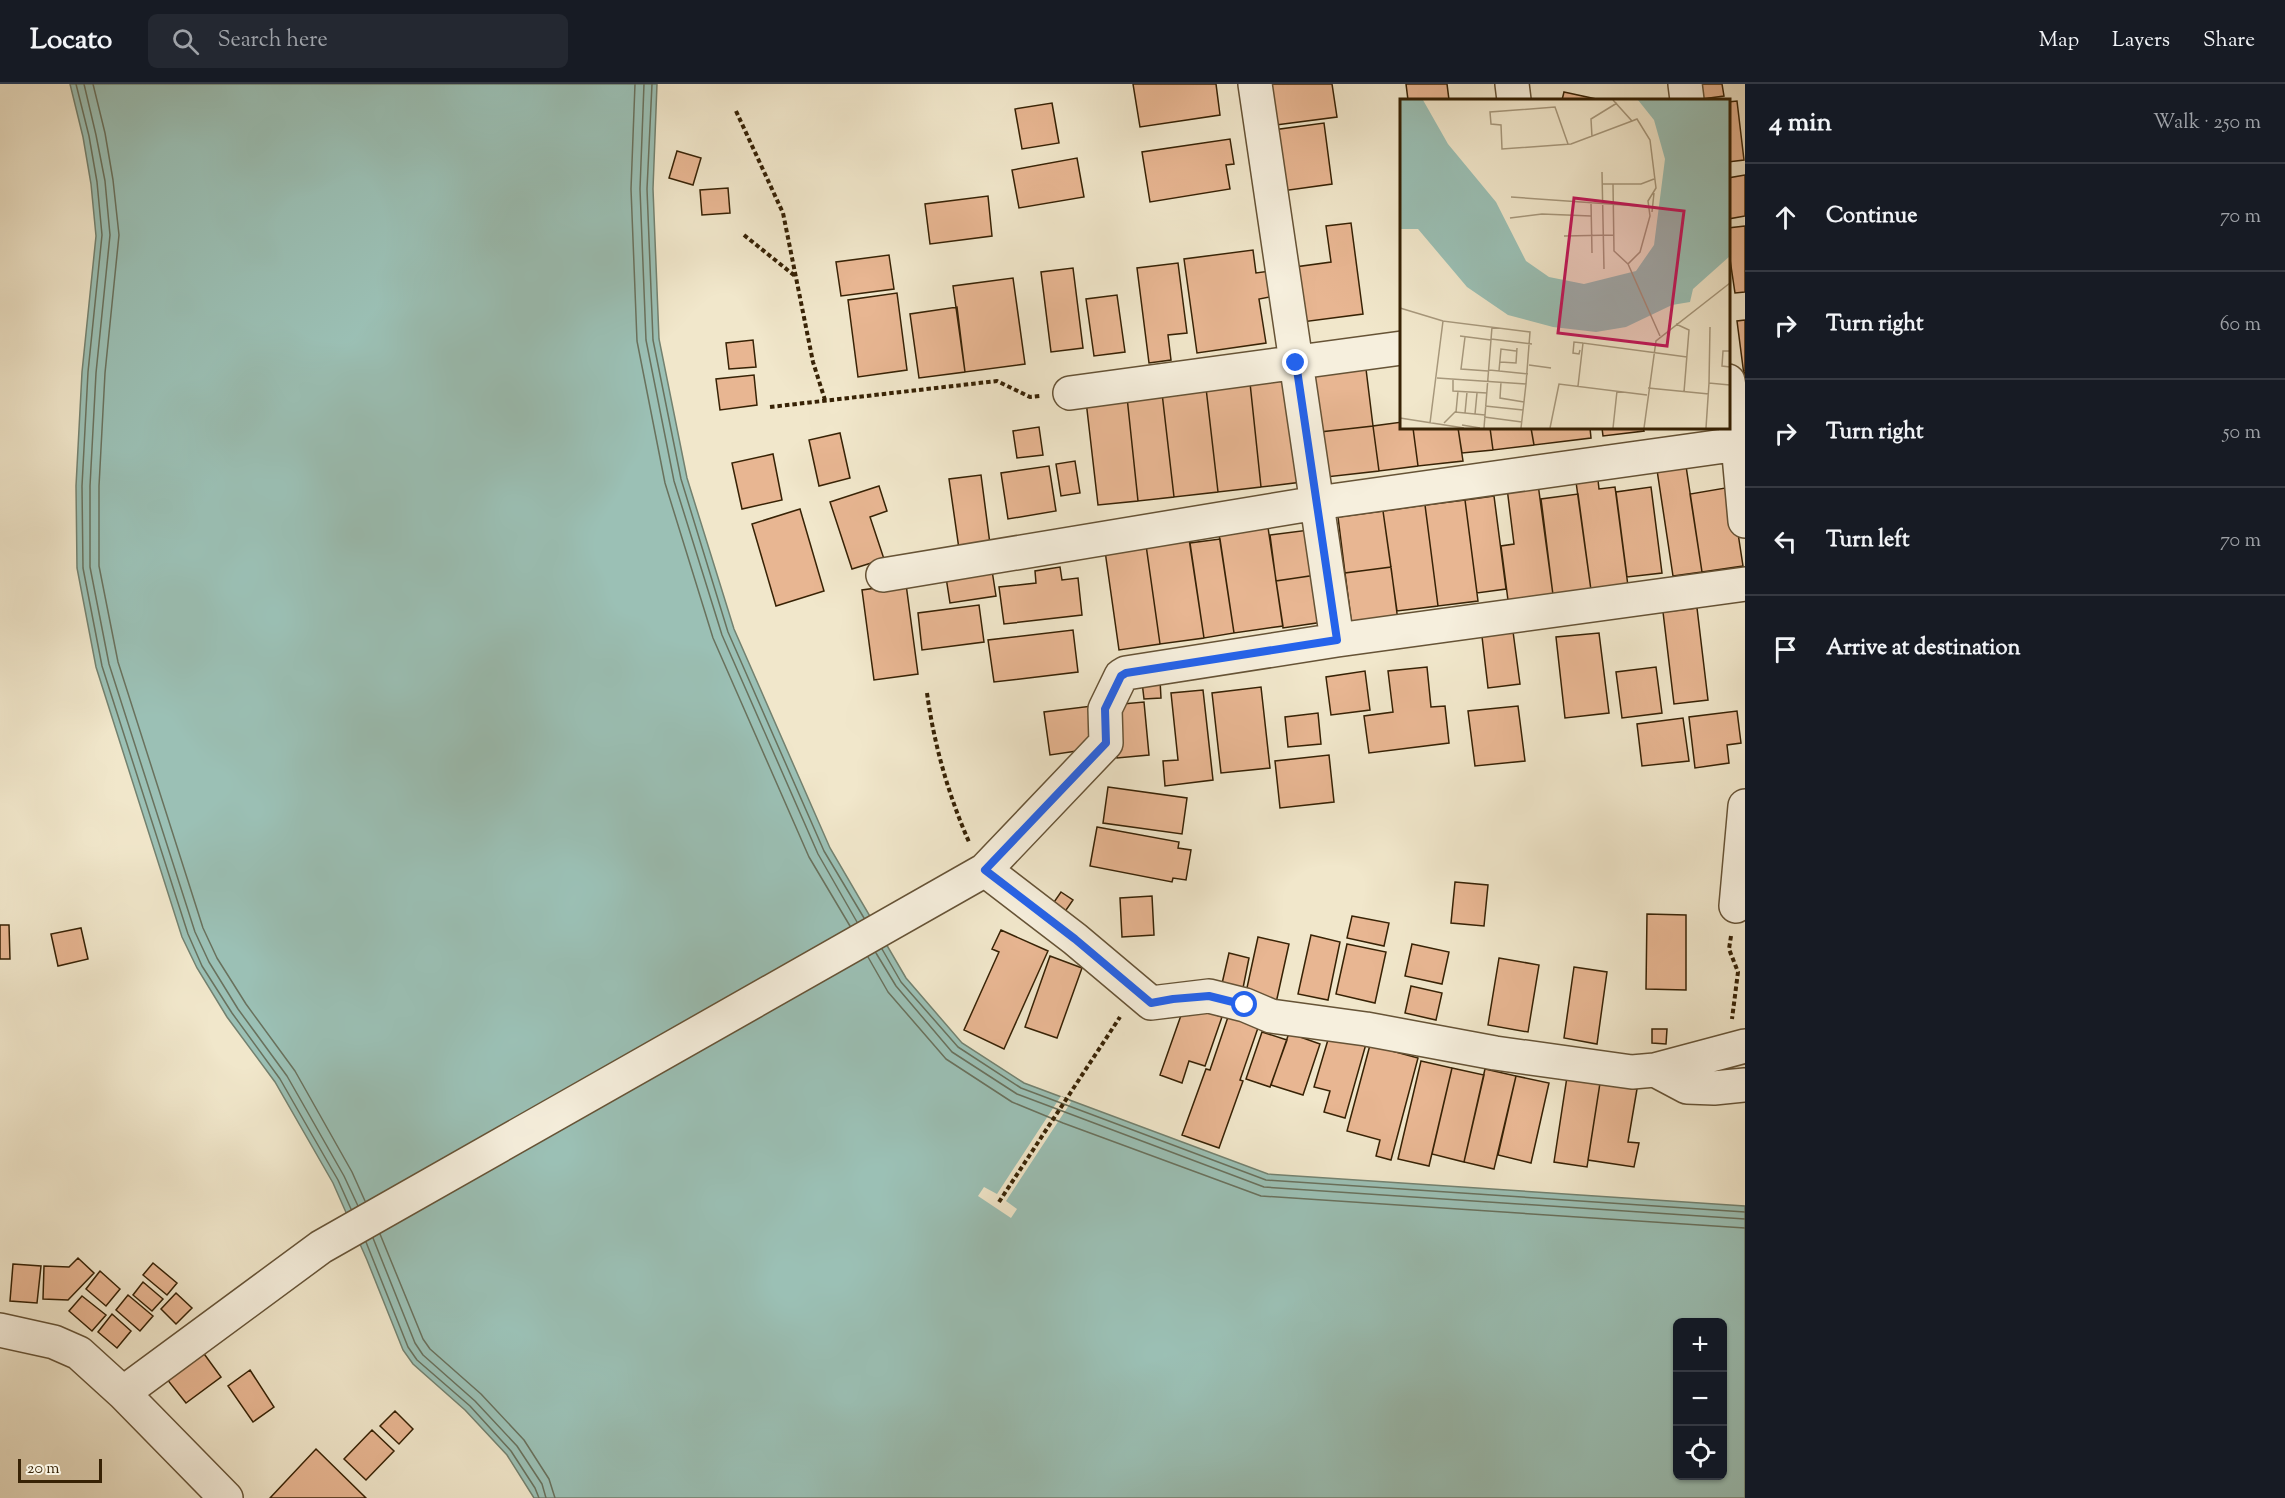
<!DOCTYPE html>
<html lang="en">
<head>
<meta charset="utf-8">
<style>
  :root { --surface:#171b24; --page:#242831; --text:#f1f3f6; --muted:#9ea1a6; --line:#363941 }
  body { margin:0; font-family:"Sorts Mill Goudy",serif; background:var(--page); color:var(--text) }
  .controls { position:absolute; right:18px; bottom:18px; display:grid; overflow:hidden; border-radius:9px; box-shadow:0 2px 4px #0004 }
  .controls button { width:54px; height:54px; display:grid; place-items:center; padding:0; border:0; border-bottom:2px solid var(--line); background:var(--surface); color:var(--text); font:30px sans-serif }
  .scale { position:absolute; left:18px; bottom:15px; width:84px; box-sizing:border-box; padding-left:6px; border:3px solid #372205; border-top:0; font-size:16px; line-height:21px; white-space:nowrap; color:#372205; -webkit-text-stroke:4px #f6efdd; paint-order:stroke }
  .stop { position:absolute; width:18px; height:18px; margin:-14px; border:4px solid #2563eb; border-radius:50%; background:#fff }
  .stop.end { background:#2563eb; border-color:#fff; box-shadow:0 2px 6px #0008 }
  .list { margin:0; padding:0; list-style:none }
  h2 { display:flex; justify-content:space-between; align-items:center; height:78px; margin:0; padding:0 24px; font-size:26px }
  h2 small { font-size:20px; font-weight:400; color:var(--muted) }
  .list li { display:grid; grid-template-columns:39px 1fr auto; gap:18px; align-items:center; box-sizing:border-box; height:108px; padding:0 24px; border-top:2px solid var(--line) }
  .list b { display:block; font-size:22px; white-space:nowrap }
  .list em { font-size:20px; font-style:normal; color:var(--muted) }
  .icon { flex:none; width:33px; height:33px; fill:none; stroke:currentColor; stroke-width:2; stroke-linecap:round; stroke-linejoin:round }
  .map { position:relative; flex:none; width:1745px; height:1414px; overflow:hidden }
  header { display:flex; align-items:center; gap:36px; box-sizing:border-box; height:84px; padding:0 30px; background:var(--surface); border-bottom:2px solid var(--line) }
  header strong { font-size:28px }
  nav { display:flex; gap:33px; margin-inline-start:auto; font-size:21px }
  .search { width:420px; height:54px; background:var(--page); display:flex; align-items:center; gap:15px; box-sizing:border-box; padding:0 21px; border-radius:9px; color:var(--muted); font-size:22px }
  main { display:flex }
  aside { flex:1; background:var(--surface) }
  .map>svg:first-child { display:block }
  .water { fill:#9bc0b5; stroke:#73816f; stroke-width:1.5; fill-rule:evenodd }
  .pier { fill:#f1e7cb }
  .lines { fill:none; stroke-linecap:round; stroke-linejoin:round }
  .shore { stroke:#69715d; stroke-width:1.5 }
  .building { fill:#e8b692; stroke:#372205; stroke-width:1.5 }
  .minor-casing { stroke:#665336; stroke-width:36 }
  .path { stroke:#372205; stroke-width:4; stroke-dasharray:4.5 3; stroke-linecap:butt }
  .minor { stroke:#f6efdd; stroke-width:33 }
  .route { stroke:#2563eb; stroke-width:8 }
  .inset-road { fill:none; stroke:#a7987c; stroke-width:1.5 }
  .view { fill:#c2185b; fill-opacity:0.15; stroke:#c2185b; stroke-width:3 }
  .inset-edge { fill:none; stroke:#372205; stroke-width:3 }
</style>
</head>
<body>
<header>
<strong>Locato</strong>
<div class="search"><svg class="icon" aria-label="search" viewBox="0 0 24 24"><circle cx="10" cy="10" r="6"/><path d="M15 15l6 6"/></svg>Search here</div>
<nav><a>Map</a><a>Layers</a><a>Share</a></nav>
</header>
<main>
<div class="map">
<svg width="1745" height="1414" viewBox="0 0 1745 1414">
  <rect width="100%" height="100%" fill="#f1e7cb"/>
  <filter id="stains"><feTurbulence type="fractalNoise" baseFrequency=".00333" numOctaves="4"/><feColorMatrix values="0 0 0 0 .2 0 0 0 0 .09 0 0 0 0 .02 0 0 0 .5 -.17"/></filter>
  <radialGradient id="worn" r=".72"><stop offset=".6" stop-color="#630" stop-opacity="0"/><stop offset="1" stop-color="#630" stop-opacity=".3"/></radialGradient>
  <path class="water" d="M 70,0 L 657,0 L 653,105 L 659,255 L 687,394 L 734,545 L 830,764 L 906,894 L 962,959 L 1024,999 L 1268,1090 L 1745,1122 L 1745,1414 L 534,1414 L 507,1371 L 465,1326 L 413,1280 L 403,1266 L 367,1176 L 333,1099 L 275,998 L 227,933 L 197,884 L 182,853 L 96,583 L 77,484 L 76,402 L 82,288 L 96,152 L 91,100 L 83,53 ZM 1678,1238 L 1722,1238 L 1722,1392 L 1678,1392 Z"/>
  <path class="pier" d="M 1061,1012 L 1071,1018 L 1006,1117 L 1017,1125 L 1011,1134 L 978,1112 L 984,1103 L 997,1110 Z"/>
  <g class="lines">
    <path class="shore" d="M 76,0 L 89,52 L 97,98 L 102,151 L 88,288 L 82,402 L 83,484 L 102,582 L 188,850 L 202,882 L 232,929 L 280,995 L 338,1096 L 351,1125
      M 84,0 L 96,51 L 105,97 L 110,151 L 96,289 L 90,402 L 90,483 L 109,580 L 195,848 L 209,878 L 238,925 L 287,992 L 344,1092 L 358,1122
      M 93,0 L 105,49 L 113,96 L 119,151 L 105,289 L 99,402 L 99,482 L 118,578 L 203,844 L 217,874 L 246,920 L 295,987 L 352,1088 L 365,1117
      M 635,0 L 631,105 L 637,257 L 665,399 L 713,554 L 809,773 L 850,842
      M 644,0 L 640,105 L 646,256 L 674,397 L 722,551 L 818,770 L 857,838
      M 652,0 L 647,105 L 653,256 L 681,395 L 728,548 L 824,767 L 864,834
      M 882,865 L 901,898 L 958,963 L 1021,1004 L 1266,1096 L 1745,1128
      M 876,869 L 896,902 L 952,968 L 1017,1010 L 1264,1103 L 1745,1135
      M 868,873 L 888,908 L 946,975 L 1012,1018 L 1063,1039 L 1261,1112 L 1745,1144
      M 380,1150 L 423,1255 L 430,1265 L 481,1310 L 524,1356 L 549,1395 L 555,1414
      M 373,1154 L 415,1259 L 423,1271 L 475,1317 L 517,1362 L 542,1400 L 546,1414
      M 366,1158 L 408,1263 L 417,1276 L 470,1322 L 511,1367 L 535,1404 L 539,1414"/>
  </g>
  <path class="building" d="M 1133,0 L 1216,0 L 1220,31 L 1140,43 Z
    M 1267,0 L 1332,0 L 1337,33 L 1268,42 Z
    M 1406,0 L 1447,0 L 1449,16 L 1408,16 Z
    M 1700,0 L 1722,0 L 1724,12 L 1702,15 Z
    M 1564,8 L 1601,16 L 1562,16 Z
    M 1737,17 L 1744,76 L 1728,78 L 1728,18 Z
    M 1052,19 L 1059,59 L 1022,65 L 1015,25 Z
    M 1324,39 L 1332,100 L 1282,107 L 1273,46 Z
    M 1230,55 L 1234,80 L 1226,81 L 1230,105 L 1150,118 L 1142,68 Z
    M 677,67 L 701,74 L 693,101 L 669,94 Z
    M 1077,74 L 1084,113 L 1019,124 L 1012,86 Z
    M 1745,91 L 1745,132 L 1728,135 L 1728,94 Z
    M 728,104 L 730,129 L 702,131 L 700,106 Z
    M 988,112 L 992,152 L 930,160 L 925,120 Z
    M 1351,139 L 1363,230 L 1302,238 L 1295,183 L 1331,178 L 1326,142 Z
    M 1745,142 L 1745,208 L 1735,209 L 1728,162 L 1728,144 Z
    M 1253,166 L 1256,189 L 1270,187 L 1274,212 L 1259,215 L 1266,259 L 1197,269 L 1184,175 Z
    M 889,171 L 894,205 L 841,212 L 836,178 Z
    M 1178,179 L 1187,249 L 1168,251 L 1171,276 L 1149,279 L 1137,184 Z
    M 1073,184 L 1083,264 L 1051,268 L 1041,188 Z
    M 1013,194 L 1025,280 L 965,288 L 953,202 Z
    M 897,209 L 907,286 L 858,293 L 848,216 Z
    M 1117,211 L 1125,268 L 1094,272 L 1086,215 Z
    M 957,223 L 965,288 L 919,294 L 910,230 Z
    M 1745,236 L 1745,291 L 1744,291 L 1737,237 Z
    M 753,256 L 756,283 L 729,285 L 726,259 Z
    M 1366,285 L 1373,342 L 1320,348 L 1314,292 Z
    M 754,291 L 757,321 L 720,326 L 716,295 Z
    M 1290,294 L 1302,398 L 1261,403 L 1250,299 Z
    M 1250,299 L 1261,403 L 1218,408 L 1206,304 Z
    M 1206,304 L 1218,408 L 1174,413 L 1162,309 Z
    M 1162,309 L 1174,413 L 1138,417 L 1127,313 Z
    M 1127,313 L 1138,417 L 1098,421 L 1086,317 Z
    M 1402,338 L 1402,344 L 1413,344 L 1418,382 L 1379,387 L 1373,342 Z
    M 1373,342 L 1379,387 L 1326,393 L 1320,348 Z
    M 1039,343 L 1043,371 L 1017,374 L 1013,347 Z
    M 1413,344 L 1458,344 L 1463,377 L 1418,382 Z
    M 1458,344 L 1490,344 L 1493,366 L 1462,369 Z
    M 1490,344 L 1531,344 L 1534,361 L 1493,366 Z
    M 1531,344 L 1590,344 L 1591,354 L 1534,361 Z
    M 1602,344 L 1643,344 L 1644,347 L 1603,352 Z
    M 840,349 L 850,394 L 819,402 L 809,356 Z
    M 773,370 L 782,416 L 742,425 L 732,379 Z
    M 1075,377 L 1080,409 L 1061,412 L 1056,380 Z
    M 1049,382 L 1056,427 L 1008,435 L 1001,389 Z
    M 1686,382 L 1702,488 L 1673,492 L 1657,386 Z
    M 981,391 L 990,460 L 959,465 L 949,395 Z
    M 1598,396 L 1599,405 L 1615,403 L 1628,502 L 1591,506 L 1576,398 Z
    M 1538,400 L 1554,518 L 1509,524 L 1501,462 L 1514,460 L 1507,404 Z
    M 879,402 L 887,427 L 870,433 L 884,475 L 852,485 L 830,418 Z
    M 1651,403 L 1662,489 L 1627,493 L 1616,408 Z
    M 1731,403 L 1743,482 L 1702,488 L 1690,410 Z
    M 1578,410 L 1591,506 L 1553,511 L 1541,415 Z
    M 1494,412 L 1506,505 L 1477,509 L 1465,416 Z
    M 1465,416 L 1478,517 L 1438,522 L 1425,421 Z
    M 1425,421 L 1438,522 L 1397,527 L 1383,427 Z
    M 800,425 L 824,507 L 776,522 L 752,440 Z
    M 1383,427 L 1391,483 L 1345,489 L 1338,433 Z
    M 1267,437 L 1283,542 L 1234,549 L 1218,444 Z
    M 1309,446 L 1316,491 L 1276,497 L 1270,451 Z
    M 1189,455 L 1204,554 L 1160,560 L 1146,461 Z
    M 1220,455 L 1234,549 L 1204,554 L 1190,459 Z
    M 1146,461 L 1160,560 L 1119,566 L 1105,467 Z
    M 991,480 L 996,512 L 950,519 L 945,487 Z
    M 1060,483 L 1062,496 L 1078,494 L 1082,531 L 1004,540 L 999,503 L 1036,499 L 1035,487 Z
    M 1391,483 L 1398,537 L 1352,543 L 1345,489 Z
    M 1316,491 L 1323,538 L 1283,544 L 1276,497 Z
    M 906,500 L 918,590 L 874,596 L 862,506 Z
    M 979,521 L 984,558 L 922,566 L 918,529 Z
    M 1697,524 L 1708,616 L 1674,620 L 1663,528 Z
    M 1512,540 L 1520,600 L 1488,604 L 1481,544 Z
    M 1073,546 L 1078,588 L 994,598 L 988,556 Z
    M 1599,549 L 1609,629 L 1565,634 L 1556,553 Z
    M 1427,583 L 1431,623 L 1445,622 L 1449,659 L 1369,669 L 1364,632 L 1393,628 L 1388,587 Z
    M 1656,583 L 1662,629 L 1622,634 L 1616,588 Z
    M 1365,587 L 1370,626 L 1331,631 L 1326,593 Z
    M 1160,596 L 1161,614 L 1144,615 L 1142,598 Z
    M 1261,603 L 1270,684 L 1221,689 L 1212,609 Z
    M 1203,606 L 1213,696 L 1165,702 L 1163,677 L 1178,676 L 1171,609 Z
    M 1144,618 L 1149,671 L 1117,674 L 1112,621 Z
    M 1092,622 L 1097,664 L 1050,671 L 1044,628 Z
    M 1518,622 L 1525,677 L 1475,682 L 1468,627 Z
    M 1737,627 L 1741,659 L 1727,661 L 1729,679 L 1695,684 L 1689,633 Z
    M 1318,629 L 1321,660 L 1288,663 L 1285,633 Z
    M 1683,634 L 1689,677 L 1642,682 L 1637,640 Z
    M 1329,671 L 1334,718 L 1280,724 L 1275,677 Z
    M 1108,703 L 1187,714 L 1182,750 L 1103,739 Z
    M 1097,743 L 1179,758 L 1178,764 L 1191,766 L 1186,796 L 1173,794 L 1172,798 L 1090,782 Z
    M 1455,798 L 1488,801 L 1484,842 L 1451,839 Z
    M 1061,808 L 1073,816 L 1064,829 L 1052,821 Z
    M 1152,812 L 1154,851 L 1122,853 L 1120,814 Z
    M 1647,830 L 1686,831 L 1686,906 L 1646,905 Z
    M 1352,832 L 1389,839 L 1384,862 L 1347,854 Z
    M 0,841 L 9,841 L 10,875 L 0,875 Z
    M 81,844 L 88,875 L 58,882 L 51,850 Z
    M 1001,846 L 1048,867 L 1004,965 L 964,946 L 999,868 L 992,865 Z
    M 1311,851 L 1340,858 L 1328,916 L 1298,910 Z
    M 1258,853 L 1289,860 L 1276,919 L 1245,913 Z
    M 1347,860 L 1386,868 L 1375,919 L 1336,910 Z
    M 1412,860 L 1449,868 L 1442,900 L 1405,892 Z
    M 1229,869 L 1249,874 L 1242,909 L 1221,904 Z
    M 1050,872 L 1082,884 L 1057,954 L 1025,943 Z
    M 1499,874 L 1539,881 L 1528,948 L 1488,941 Z
    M 1574,883 L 1607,888 L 1597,960 L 1564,954 Z
    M 1411,902 L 1442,909 L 1436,936 L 1405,929 Z
    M 1185,920 L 1222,933 L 1205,982 L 1189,977 L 1182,999 L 1160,991 Z
    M 1229,930 L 1259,941 L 1240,996 L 1243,997 L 1219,1064 L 1182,1051 L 1206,985 L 1210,986 Z
    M 1652,945 L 1667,945 L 1666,960 L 1652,959 Z
    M 1262,948 L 1287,956 L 1270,1003 L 1246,995 Z
    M 1289,949 L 1320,960 L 1303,1011 L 1271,1001 Z
    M 1330,949 L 1366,960 L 1345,1034 L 1324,1028 L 1330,1007 L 1314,1003 Z
    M 1370,961 L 1418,974 L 1391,1076 L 1376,1072 L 1380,1056 L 1347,1047 Z
    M 1421,977 L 1452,984 L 1429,1082 L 1398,1075 Z
    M 1452,984 L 1484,991 L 1464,1078 L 1432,1070 Z
    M 1485,985 L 1516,992 L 1494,1085 L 1464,1078 Z
    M 1516,992 L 1549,999 L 1531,1079 L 1498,1071 Z
    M 1567,993 L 1600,999 L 1587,1083 L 1554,1078 Z
    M 1600,999 L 1637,1005 L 1628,1058 L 1639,1059 L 1634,1083 L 1588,1076 Z
    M 78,1174 L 94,1189 L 68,1216 L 43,1215 L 44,1182 L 69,1183 Z
    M 153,1179 L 177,1199 L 167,1211 L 143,1191 Z
    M 13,1180 L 41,1182 L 37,1219 L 10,1217 Z
    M 100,1187 L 120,1205 L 106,1222 L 86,1205 Z
    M 143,1198 L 163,1215 L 152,1227 L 133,1211 Z
    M 176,1209 L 192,1224 L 176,1240 L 161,1225 Z
    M 128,1211 L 153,1232 L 140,1247 L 116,1226 Z
    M 82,1212 L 106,1231 L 92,1247 L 69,1227 Z
    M 112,1230 L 131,1247 L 117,1264 L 98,1248 Z
    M 202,1267 L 221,1293 L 186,1319 L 166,1294 Z
    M 250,1286 L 274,1323 L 253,1338 L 228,1302 Z
    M 395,1327 L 413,1345 L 399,1360 L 380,1342 Z
    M 372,1346 L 394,1367 L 366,1396 L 344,1375 Z
    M 316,1365 L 366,1414 L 270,1414 Z"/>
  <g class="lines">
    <defs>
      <path id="minor" d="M 1255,0 L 1337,556
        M 1512,0 L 1514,16
        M 1685,0 L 1687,16
        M 1728,297 L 1738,360 L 1745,437
        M 1070,309 L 1402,264
        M 883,491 L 1317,419 L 1745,359
        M 985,786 L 1106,659 L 1105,625 L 1121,592 L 1126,589 L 1337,556 L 1745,500
        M 1736,822 L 1745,722
        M 1655,986 L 1687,1003 L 1714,1004 L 1745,1001
        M 0,1246 L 54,1258 L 79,1269 L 123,1309 L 226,1414
        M 123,1309 L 321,1163 L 985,786 L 1075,855 L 1151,919 L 1209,912 L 1245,921 L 1271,932 L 1366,945 L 1495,969 L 1632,988 L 1655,986 L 1745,962"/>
    </defs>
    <use href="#minor" class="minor-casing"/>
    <path class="path" d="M 736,27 L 783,129 L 813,278 L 825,316
      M 744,151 L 795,192
      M 770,323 L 997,297 L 1030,313 L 1040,312
      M 927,609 C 934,660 948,710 969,758
      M 1731,852 L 1729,865 L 1738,888 L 1732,935
      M 999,1118 L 1120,933"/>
    <use href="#minor" class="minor"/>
  </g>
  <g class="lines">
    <path class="route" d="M 1245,921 L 1209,912 L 1173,915 L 1151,919 L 1075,855 L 985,786 L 1106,659 L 1105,625 L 1121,592 L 1126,589 L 1337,556 L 1296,279"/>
  </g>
  <g transform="translate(1400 15)">
    <rect width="330" height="330" fill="#f1e7cb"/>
    <path d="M 0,1 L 23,1 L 48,45 L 96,103 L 126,162 L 149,178 L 184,185 L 236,172 L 254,146 L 265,60 L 254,21 L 238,1 L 330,1 L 330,157 L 293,190 L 290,203 L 272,206 L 226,228 L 196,233 L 153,228 L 108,216 L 67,188 L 18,130 L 0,130 Z" fill="#9bc0b5"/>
    <path class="inset-road" d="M 213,1 L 232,22 L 237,20 L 250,41 L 256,89 L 248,102 L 250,117 L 240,153 L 228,165 L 260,237M 192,38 L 191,20 L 217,4M 168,45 L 155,8 L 90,13 L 91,25 L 101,26 L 102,50 L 171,45 L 232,22M 202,73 L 204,170M 202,85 L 241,85 L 254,80M 213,85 L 214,152 L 228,165M 111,98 L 238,107M 191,103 L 192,154M 252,113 L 254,94M 110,119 L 142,115 L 191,117M 164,137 L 214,136M 0,209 L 43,222M 276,225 L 289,231 L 284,293M 60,237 L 91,241M 65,238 L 61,270 L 88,272M 91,240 L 132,245M 180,251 L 179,255 L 173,254 L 174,243 L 183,244M 330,252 L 323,252 L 322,267 L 330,268M 100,263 L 116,264 L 117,249M 129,266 L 151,269M 89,271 L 99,272 L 101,250 L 116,252M 99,272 L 128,275M 37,279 L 126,285 L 121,329M 53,280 L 53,292 L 87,294M 101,283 L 100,299 L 124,303M 309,284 L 310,228M 178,287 L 183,244 L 287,258M 248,289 L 309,295M 85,307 L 123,311M 56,313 L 58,292M 65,314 L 67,293M 75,315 L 77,294M 84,318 L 122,323M 0,319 L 64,329M 30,324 L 43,222 L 130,233 L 126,285M 44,324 L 55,313 L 85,316M 62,326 L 80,329M 84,329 L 92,228M 150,329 L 159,285 L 247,296M 213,329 L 217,292M 244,329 L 256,242 L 330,184M 306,329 L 309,284 L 330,286"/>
    <path class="view" d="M 174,99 L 284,112 L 267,247 L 158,234 Z"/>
    <rect width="330" height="330" class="inset-edge"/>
  </g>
  <rect width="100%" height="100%" filter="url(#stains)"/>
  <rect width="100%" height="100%" fill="url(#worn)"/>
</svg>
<div class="controls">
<button>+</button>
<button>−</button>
<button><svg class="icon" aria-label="locate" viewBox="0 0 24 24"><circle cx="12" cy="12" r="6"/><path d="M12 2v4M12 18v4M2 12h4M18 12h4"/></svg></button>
</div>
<div class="scale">20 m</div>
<div class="stop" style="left:1245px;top:921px"></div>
<div class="stop end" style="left:1296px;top:279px"></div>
</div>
<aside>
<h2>4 min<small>Walk · 250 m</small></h2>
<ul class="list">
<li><svg class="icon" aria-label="ahead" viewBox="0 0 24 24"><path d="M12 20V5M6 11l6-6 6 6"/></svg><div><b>Continue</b></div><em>70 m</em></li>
<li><svg class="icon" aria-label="right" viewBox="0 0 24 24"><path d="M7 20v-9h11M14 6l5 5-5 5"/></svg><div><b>Turn right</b></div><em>60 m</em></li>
<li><svg class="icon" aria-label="right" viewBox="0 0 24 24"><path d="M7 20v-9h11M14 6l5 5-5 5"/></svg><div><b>Turn right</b></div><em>50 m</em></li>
<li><svg class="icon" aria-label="left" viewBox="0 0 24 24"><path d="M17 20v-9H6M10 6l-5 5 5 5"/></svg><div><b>Turn left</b></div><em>70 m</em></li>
<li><svg class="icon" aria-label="arrive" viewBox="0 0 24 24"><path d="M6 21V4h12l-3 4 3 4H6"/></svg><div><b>Arrive at destination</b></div></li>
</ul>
</aside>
</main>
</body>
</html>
